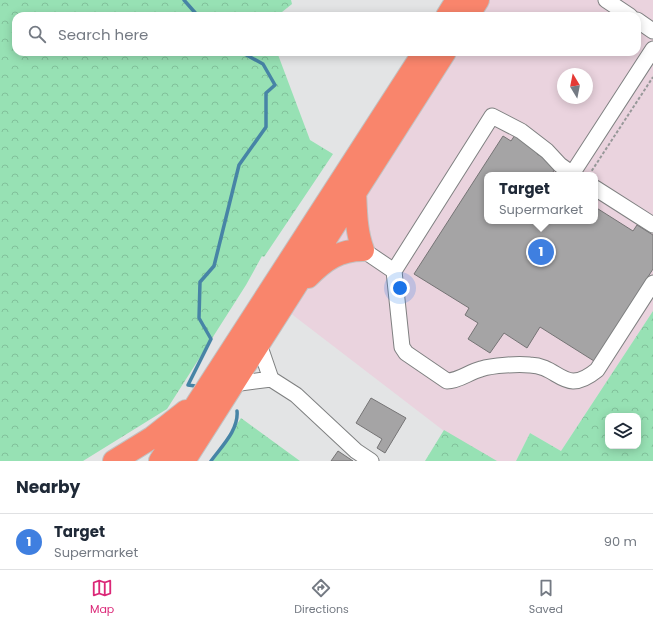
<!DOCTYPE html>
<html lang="en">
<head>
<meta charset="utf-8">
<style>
  :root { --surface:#fff; --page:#f6f6f7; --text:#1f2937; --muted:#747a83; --line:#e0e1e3; --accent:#db2777 }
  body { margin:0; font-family:Poppins,sans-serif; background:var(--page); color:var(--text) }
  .controls { position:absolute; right:12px; bottom:12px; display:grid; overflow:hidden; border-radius:8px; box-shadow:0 2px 10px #0003 }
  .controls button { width:36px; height:36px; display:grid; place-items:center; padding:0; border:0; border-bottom:1px solid var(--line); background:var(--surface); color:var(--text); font:20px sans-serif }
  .compass { position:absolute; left:557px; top:68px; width:36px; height:36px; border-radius:50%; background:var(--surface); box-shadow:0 2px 10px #0003; rotate:350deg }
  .you { position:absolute; left:400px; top:288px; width:14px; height:14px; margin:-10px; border:3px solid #fff; border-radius:50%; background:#1a73e8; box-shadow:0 0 0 6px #1a73e833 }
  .badge { display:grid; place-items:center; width:26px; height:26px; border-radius:50%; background:var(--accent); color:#fff; font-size:13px; font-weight:700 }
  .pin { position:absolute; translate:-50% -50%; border:2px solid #fff; box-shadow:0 1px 4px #0006 }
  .popup { position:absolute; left:484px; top:172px; width:114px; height:52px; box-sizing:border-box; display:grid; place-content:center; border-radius:8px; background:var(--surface); filter:drop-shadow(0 1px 3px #0005); font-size:13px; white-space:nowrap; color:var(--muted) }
  .popup b { font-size:15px; color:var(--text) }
  .popup::after { content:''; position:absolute; left:50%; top:100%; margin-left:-8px; border:8px solid transparent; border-top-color:var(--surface) }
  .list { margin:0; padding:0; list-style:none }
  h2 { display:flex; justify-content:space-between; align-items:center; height:52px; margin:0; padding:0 16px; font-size:17px }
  h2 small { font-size:13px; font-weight:400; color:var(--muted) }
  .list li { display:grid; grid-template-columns:26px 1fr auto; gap:12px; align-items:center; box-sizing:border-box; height:56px; padding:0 16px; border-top:1px solid var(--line) }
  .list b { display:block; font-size:15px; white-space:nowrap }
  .list p { margin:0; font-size:13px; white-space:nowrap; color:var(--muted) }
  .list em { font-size:13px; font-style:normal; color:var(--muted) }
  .icon { flex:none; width:22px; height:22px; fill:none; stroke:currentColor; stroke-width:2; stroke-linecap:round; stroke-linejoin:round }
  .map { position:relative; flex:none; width:653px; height:461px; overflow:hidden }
  .search { position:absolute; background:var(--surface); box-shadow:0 2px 10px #0003; left:12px; right:12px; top:12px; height:44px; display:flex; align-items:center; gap:10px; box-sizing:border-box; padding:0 14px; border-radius:12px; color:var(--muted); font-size:15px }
  .sheet { height:108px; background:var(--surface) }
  nav { display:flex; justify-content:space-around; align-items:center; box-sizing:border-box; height:56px; border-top:1px solid var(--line); background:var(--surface); font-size:11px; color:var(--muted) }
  nav a { display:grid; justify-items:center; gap:2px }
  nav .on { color:var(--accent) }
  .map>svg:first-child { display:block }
  .commercial { fill:#ead3de; fill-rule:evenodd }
  .forest { fill:url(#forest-crowns); fill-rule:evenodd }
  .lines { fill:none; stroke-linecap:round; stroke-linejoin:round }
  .stream { stroke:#4784a6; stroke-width:3.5 }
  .building { fill:#a5a4a5; stroke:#757475 }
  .minor-casing { stroke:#7f8081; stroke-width:17 }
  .highway-casing { stroke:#c2c2c2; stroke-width:24 }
  .path { stroke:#979899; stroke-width:2; stroke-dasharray:3 2; stroke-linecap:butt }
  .minor { stroke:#fff; stroke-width:15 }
  .highway { stroke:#f9856c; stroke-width:22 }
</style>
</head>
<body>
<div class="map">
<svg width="653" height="461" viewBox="0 0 653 461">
  <defs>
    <pattern id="forest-crowns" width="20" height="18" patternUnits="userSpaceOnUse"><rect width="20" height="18" fill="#97e1b4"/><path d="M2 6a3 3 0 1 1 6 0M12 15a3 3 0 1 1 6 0" fill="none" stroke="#81c09a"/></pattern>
  </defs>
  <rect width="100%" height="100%" fill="#e3e4e5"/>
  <path class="commercial" d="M 490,0 L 653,0 L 653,311 L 561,451 L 530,433 L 516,461 L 496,461 L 444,431 L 285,309 L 456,52 L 637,52 L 637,16 L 480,16 ZM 563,74 L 587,74 L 587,98 L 563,98 ZM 487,175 L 595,175 L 595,221 L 487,221 Z"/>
  <path class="forest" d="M 0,0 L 291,0 L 292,4 L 277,16 L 16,16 L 16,52 L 277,52 L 310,140 L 333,154 L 264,257 L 262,256 L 246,285 L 167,409 L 83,461 L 0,461 Z
    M 653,311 L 653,461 L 516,461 L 530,433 L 561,451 ZM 608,416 L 638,416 L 638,446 L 608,446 Z
    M 241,418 L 300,461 L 213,461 Z
    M 444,430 L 497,461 L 425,461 Z"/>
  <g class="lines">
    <path class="stream" d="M 184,0 L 198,16
      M 195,386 L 188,385 L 211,339 L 199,318 L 200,282 L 214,266 L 239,165 L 266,127 L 266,93 L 275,85 L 263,64 L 241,52
      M 211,461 C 221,447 239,430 237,411"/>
  </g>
  <path class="building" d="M 515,135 L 538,150 L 537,154 L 557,166 L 551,175 L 487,175 L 487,221 L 595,221 L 595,207 L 633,231 L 637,225 L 653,235 L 653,269 L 594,361 L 540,327 L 527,348 L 504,333 L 490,353 L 468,339 L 478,323 L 465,315 L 469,308 L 414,274 L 503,136 L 511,141 Z
    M 371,398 L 406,418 L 385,453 L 377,448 L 382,439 L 356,423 Z
    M 338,451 L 353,461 L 331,461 Z"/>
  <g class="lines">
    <defs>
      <path id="minor" d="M 606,0 L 630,16
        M 637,20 L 653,31
        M 572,174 L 653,49
        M 595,188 L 653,225
        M 363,250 L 394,271 L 492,116 L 521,131 L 547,151 L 560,165 L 574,175
        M 394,271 L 402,347 L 406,353 L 447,381 C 459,381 469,372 481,369 C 493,365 518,364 530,365 C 560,366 564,397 597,370 L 653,283
        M 259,344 L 271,379 L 296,395 L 356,451 L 371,461
        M 233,384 L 271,379"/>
      <path id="highway" d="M 447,16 L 457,0
        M 468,16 L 478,0
        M 308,277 C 325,260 339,250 363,250 C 356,231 356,212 355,191
        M 114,461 L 153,437 L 186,411
        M 160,461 L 424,52
        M 184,461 L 445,52"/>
    </defs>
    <use href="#minor" class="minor-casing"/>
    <use href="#highway" class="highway-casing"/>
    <path class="path" d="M 589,175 L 653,77"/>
    <use href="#minor" class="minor"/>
    <use href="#highway" class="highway"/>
  </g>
</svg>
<div class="controls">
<button><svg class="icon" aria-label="layers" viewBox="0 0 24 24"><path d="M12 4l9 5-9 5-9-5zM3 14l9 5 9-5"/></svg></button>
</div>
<svg class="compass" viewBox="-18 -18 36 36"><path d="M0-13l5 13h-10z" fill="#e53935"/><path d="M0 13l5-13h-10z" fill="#747a83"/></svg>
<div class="you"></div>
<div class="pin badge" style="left:541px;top:252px;background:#3f7fe0">1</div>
<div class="popup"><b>Target</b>Supermarket</div>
<div class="search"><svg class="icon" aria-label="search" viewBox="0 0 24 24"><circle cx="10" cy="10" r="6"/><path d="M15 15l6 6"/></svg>Search here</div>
</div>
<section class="sheet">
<h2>Nearby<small></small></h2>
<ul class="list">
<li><span class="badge" style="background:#3f7fe0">1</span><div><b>Target</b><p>Supermarket</p></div><em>90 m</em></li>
</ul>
</section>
<nav>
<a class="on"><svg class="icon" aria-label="map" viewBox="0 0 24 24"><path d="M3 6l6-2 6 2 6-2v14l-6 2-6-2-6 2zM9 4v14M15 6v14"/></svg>Map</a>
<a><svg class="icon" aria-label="directions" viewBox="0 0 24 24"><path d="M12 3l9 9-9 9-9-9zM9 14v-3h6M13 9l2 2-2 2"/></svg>Directions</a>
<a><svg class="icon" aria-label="saved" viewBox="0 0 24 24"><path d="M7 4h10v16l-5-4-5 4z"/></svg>Saved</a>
</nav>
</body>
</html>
